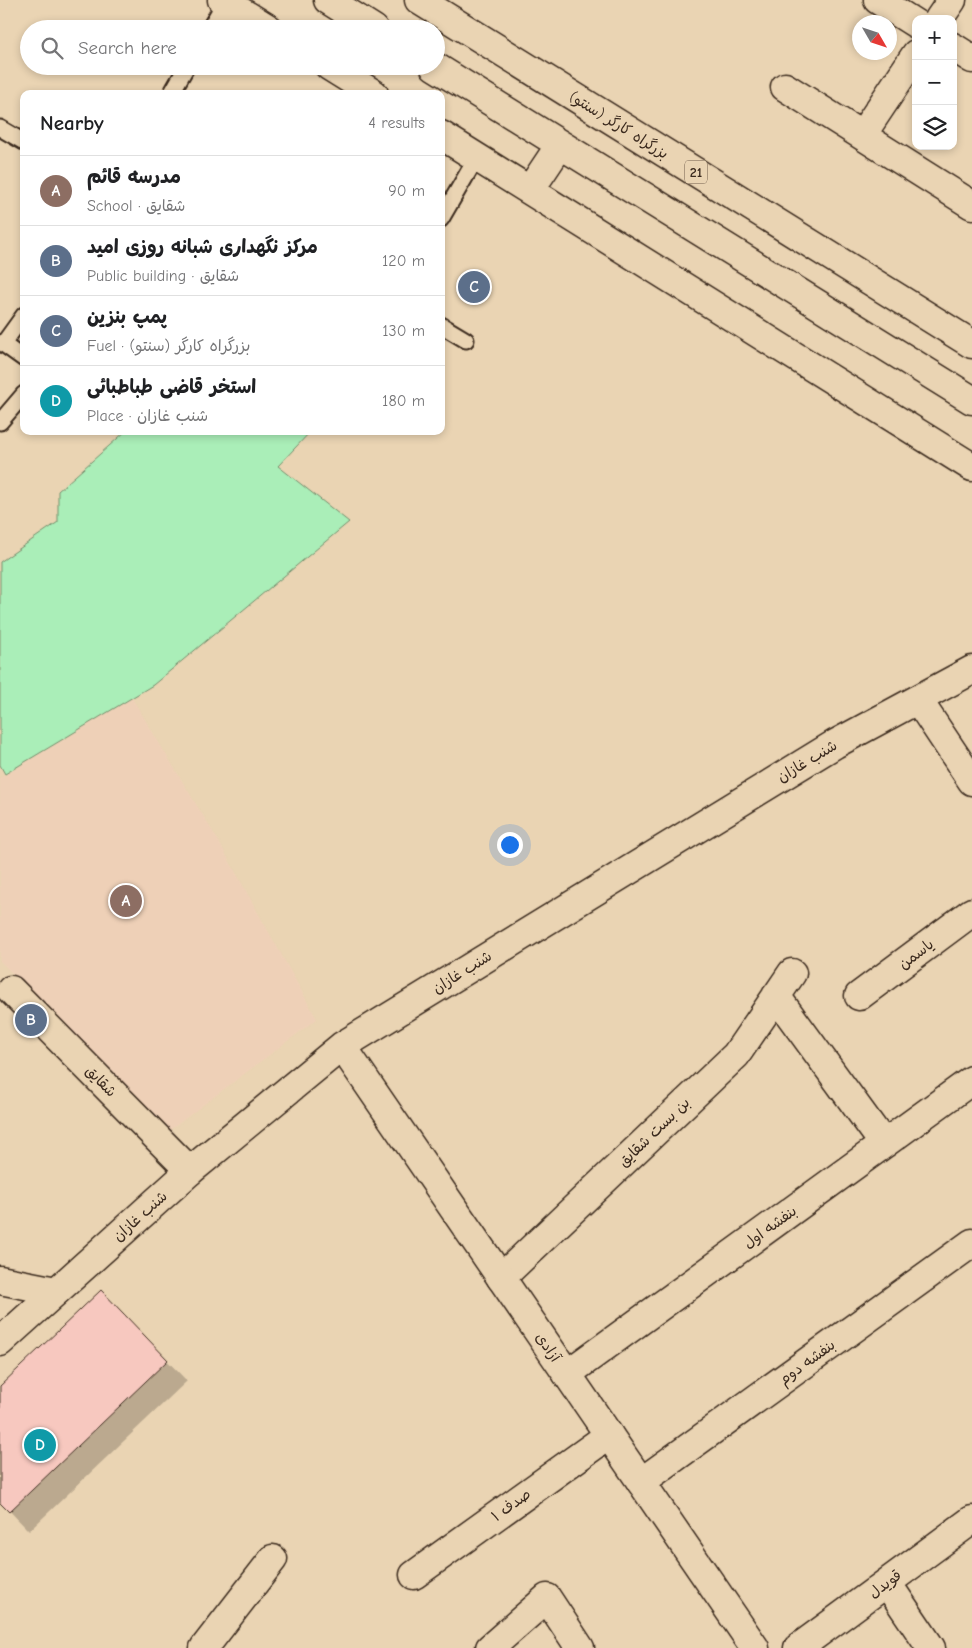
<!DOCTYPE html>
<html lang="en">
<head>
<meta charset="utf-8">
<style>
  :root { --surface:#fff; --page:#f2f2f2; --text:#202124; --muted:#757577; --line:#e0e0e0; --accent:#d1495b }
  body { margin:0; font-family:"Comic Neue","Playpen Sans Arabic",sans-serif; background:var(--page); color:var(--text) }
  .controls { position:absolute; right:15px; top:15px; display:grid; overflow:hidden; border-radius:10px; box-shadow:0 2px 8px #0003 }
  .controls button { width:45px; height:45px; display:grid; place-items:center; padding:0; border:0; border-bottom:1px solid var(--line); background:var(--surface); color:var(--text); font:25px sans-serif }
  .compass { position:absolute; left:852px; top:15px; width:45px; height:45px; border-radius:50%; background:var(--surface); box-shadow:0 2px 8px #0003; rotate:129deg }
  .you { position:absolute; left:509px; top:844px; width:18px; height:18px; margin:-12px; border:4px solid #fff; border-radius:50%; background:#1a73e8; box-shadow:0 0 0 8px #1a73e833 }
  .badge { display:grid; place-items:center; width:32px; height:32px; border-radius:50%; background:var(--accent); color:#fff; font-size:16px; font-weight:700 }
  .pin { position:absolute; translate:-50% -50%; border:2px solid #fff; box-shadow:0 1px 5px #0006 }
  .list { margin:0; padding:0; list-style:none }
  h2 { display:flex; justify-content:space-between; align-items:center; height:65px; margin:0; padding:0 20px; font-size:21px }
  h2 small { font-size:16px; font-weight:400; color:var(--muted) }
  .list li { display:grid; grid-template-columns:32px 1fr auto; gap:15px; align-items:center; box-sizing:border-box; height:70px; padding:0 20px; border-top:1px solid var(--line) }
  .list b { display:block; font-size:19px; white-space:nowrap }
  .list p { margin:0; font-size:16px; white-space:nowrap; color:var(--muted) }
  .list em { font-size:16px; font-style:normal; color:var(--muted) }
  .icon { flex:none; width:28px; height:28px; fill:none; stroke:currentColor; stroke-width:2; stroke-linecap:round; stroke-linejoin:round }
  .map { position:relative; flex:none; width:972px; height:1648px; overflow:hidden }
  .search { position:absolute; background:var(--surface); box-shadow:0 2px 8px #0003; left:20px; top:20px; width:425px; height:55px; display:flex; align-items:center; gap:12px; box-sizing:border-box; padding:0 18px; border-radius:28px; color:var(--muted); font-size:19px }
  .panel { position:absolute; background:var(--surface); box-shadow:0 2px 8px #0003; left:20px; top:90px; width:425px; height:345px; border-radius:10px }
  .map>svg:first-child { display:block }
  .built { fill:#eed0b7 }
  .green { fill:#aaeeb8; stroke:#728c6b }
  .shadow { fill:#0003 }
  .building { fill:#f7c8bf; stroke:#3b2a1e }
  .lines { fill:none; stroke-linecap:round; stroke-linejoin:round }
  .lane-casing { stroke:#3b2a1e; stroke-width:19 }
  .street-casing { stroke:#3b2a1e; stroke-width:31 }
  .secondary-casing { stroke:#3b2a1e; stroke-width:31 }
  .highway-casing { stroke:#3b2a1e; stroke-width:31 }
  .lane { stroke:#ead4b3; stroke-width:15 }
  .street { stroke:#ead4b3; stroke-width:28 }
  .secondary { stroke:#ead4b3; stroke-width:28 }
  .highway { stroke:#ead4b3; stroke-width:28 }
  .labels { text-anchor:middle; stroke-width:4; stroke-linejoin:round; paint-order:stroke }
  .shield { fill:#ead4b3; stroke:#705d4b; stroke-width:1 }
  .shield-label { font-size:14px; font-weight:bold; fill:#3b2a1e }
  .street-label { font-size:15px; fill:#3b2a1e; stroke:#ead4b3 }
</style>
</head>
<body>
<div class="map">
<svg width="972" height="1648" viewBox="0 0 972 1648">
  <rect width="100%" height="100%" fill="#ead4b3"/>
  <filter id="ink" filterUnits="userSpaceOnUse"><feTurbulence type="fractalNoise" baseFrequency=".02" numOctaves="2"/><feDisplacementMap in="SourceGraphic" scale="10" xChannelSelector="R" yChannelSelector="G"/><feConvolveMatrix kernelMatrix="1 2 1 2 8 2 1 2 1" color-interpolation-filters="sRGB"/></filter>
  <g filter="url(#ink)">
    <path class="built" d="M 132,698 L 219,842 L 317,1019 L 170,1130 L 0,961 L 0,778 Z"/>
    <path class="green" d="M 126,431 L 311,431 L 278,466 L 349,522 L 153,685 L 5,774 L 0,765 L 0,562 L 58,522 L 58,491 Z"/>
    <path class="shadow" d="M 120,1312 L 187,1381 L 29,1531 L 0,1501 L 0,1388 Z"/>
    <path class="building" d="M 101,1290 L 168,1360 L 9,1512 L 0,1503 L 0,1386 Z"/>
    <g class="lines">
      <defs>
        <path id="lane" d="M 209,29 L 225,2
          M 171,94 L 187,66
          M 0,128 L 24,142
          M 441,219 L 477,157
          M 24,315 L 3,344 L 24,359
          M 441,325 L 466,340
          M 0,422 L 24,394"/>
        <path id="street" d="M 878,0 L 916,24
          M 939,19 L 952,0
          M 953,47 L 972,59
          M 785,87 L 972,205
          M 862,135 L 916,54
          M 918,700 L 972,781
          M 11,990 L 190,1171
          M 776,996 L 884,1144
          M 859,996 L 972,912
          M 501,1278 L 736,1055 L 792,973
          M 0,1280 L 56,1291
          M 567,1374 L 972,1080
          M 641,1482 L 972,1243
          M 414,1575 L 609,1435
          M 887,1583 L 931,1648
          M 204,1648 L 273,1559
          M 490,1648 L 547,1598 L 580,1648
          M 798,1648 L 972,1520"/>
        <path id="secondary" d="M 342,1046 L 755,1648
          M 0,1342 L 190,1171 L 342,1046 L 835,744 L 972,670"/>
        <path id="highway" d="M 222,0 L 269,29
          M 328,0 L 374,29
          M 419,0 L 972,344
          M 329,66 L 374,94
          M 434,66 L 972,400
          M 441,135 L 972,467
          M 530,190 L 560,145"/>
      </defs>
      <use href="#lane" class="lane-casing"/>
      <use href="#street" class="street-casing"/>
      <use href="#secondary" class="secondary-casing"/>
      <use href="#highway" class="highway-casing"/>
      <use href="#lane" class="lane"/>
      <use href="#street" class="street"/>
      <use href="#secondary" class="secondary"/>
      <use href="#highway" class="highway"/>
    </g>
  </g>
  <g class="labels">
    <rect class="shield" x="685" y="160.5" width="22" height="23" rx="4"/>
    <g class="shield-label">
      <text x="696" y="177">21</text>
    </g>
    <g class="street-label">
      <text transform="translate(619 125) rotate(32)" y="5">بزرگراه کارگر (سنتو)</text>
      <text transform="translate(807 761) rotate(-31)" y="5">شنب غازان</text>
      <text transform="translate(916 954) rotate(-37)" y="5">یاسمن</text>
      <text transform="translate(462 972) rotate(-32)" y="5">شنب غازان</text>
      <text transform="translate(101 1081) rotate(45)" y="5">شقایق</text>
      <text transform="translate(654 1132) rotate(-44)" y="5">بن بست شقایق</text>
      <text transform="translate(140 1216) rotate(-42)" y="5">شنب غازان</text>
      <text transform="translate(770 1227) rotate(-36)" y="5">بنفشه اول</text>
      <text transform="translate(548 1347) rotate(56)" y="5">آزادی</text>
      <text transform="translate(807 1362) rotate(-36)" y="5">بنفشه دوم</text>
      <text transform="translate(511 1505) rotate(-36)" y="5">صدف ۱</text>
      <text transform="translate(885 1584) rotate(-36)" y="5">قویدل</text>
    </g>
  </g>
</svg>
<div class="controls">
<button>+</button>
<button>−</button>
<button><svg class="icon" aria-label="layers" viewBox="0 0 24 24"><path d="M12 4l9 5-9 5-9-5zM3 14l9 5 9-5"/></svg></button>
</div>
<svg class="compass" viewBox="-18 -18 36 36"><path d="M0-13l5 13h-10z" fill="#e53935"/><path d="M0 13l5-13h-10z" fill="#757577"/></svg>
<div class="you"></div>
<div class="pin badge" style="left:126px;top:901px;background:#8d6e63">A</div>
<div class="pin badge" style="left:31px;top:1020px;background:#5c6f8a">B</div>
<div class="pin badge" style="left:474px;top:287px;background:#5c6f8a">C</div>
<div class="pin badge" style="left:40px;top:1445px;background:#0f9aa8">D</div>
<div class="search"><svg class="icon" aria-label="search" viewBox="0 0 24 24"><circle cx="10" cy="10" r="6"/><path d="M15 15l6 6"/></svg>Search here</div>
<section class="panel">
<h2>Nearby<small>4 results</small></h2>
<ul class="list">
<li><span class="badge" style="background:#8d6e63">A</span><div><b>مدرسه قائم</b><p>School · شقایق</p></div><em>90 m</em></li>
<li><span class="badge" style="background:#5c6f8a">B</span><div><b>مرکز نگهداری شبانه روزی امید</b><p>Public building · شقایق</p></div><em>120 m</em></li>
<li><span class="badge" style="background:#5c6f8a">C</span><div><b>پمپ بنزین</b><p>Fuel · بزرگراه کارگر (سنتو)</p></div><em>130 m</em></li>
<li><span class="badge" style="background:#0f9aa8">D</span><div><b>استخر قاضی طباطبائی</b><p>Place · شنب غازان</p></div><em>180 m</em></li>
</ul>
</section>
</div>
</body>
</html>
